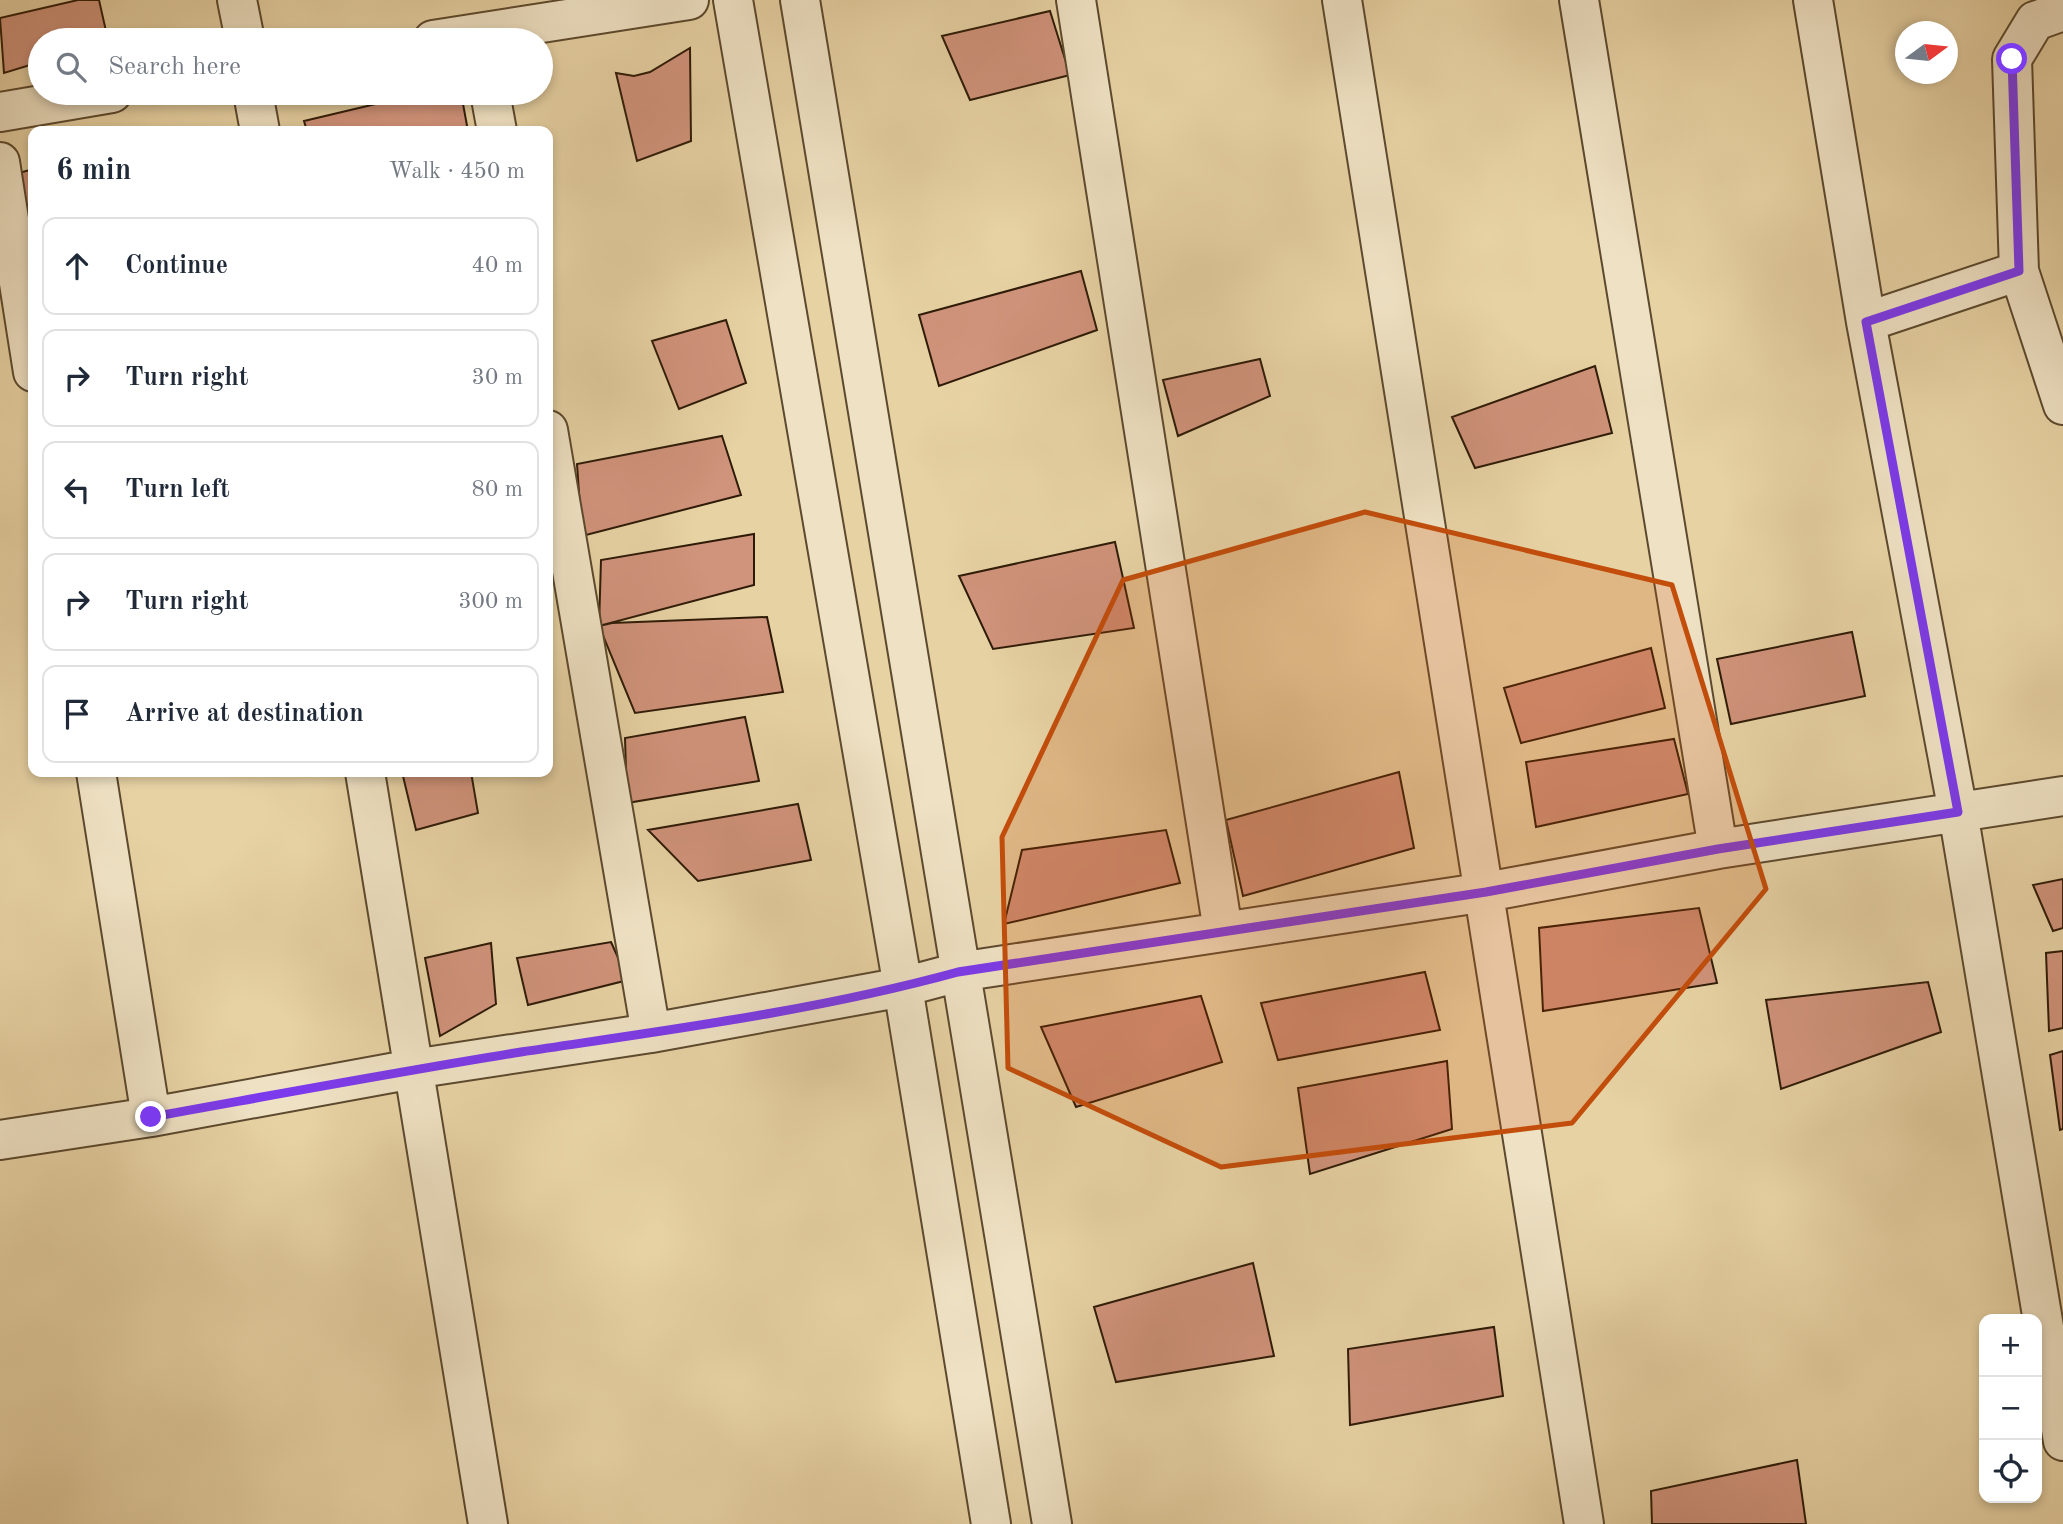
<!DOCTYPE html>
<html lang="en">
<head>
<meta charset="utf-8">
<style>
  :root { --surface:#fff; --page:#f6f6f7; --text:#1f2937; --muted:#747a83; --line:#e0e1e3 }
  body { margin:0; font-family:"Old Standard TT",serif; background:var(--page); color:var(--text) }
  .controls { position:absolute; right:21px; bottom:21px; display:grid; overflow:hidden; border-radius:14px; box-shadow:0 4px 10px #0003 }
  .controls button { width:63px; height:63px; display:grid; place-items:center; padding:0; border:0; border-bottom:2px solid var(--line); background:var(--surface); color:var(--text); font:35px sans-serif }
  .compass { position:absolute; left:1895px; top:21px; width:63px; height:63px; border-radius:50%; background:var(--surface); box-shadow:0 4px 10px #0003; rotate:75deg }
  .stop { position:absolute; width:21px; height:21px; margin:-16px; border:5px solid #7c3aed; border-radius:50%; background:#fff }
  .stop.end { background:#7c3aed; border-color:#fff; box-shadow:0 2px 7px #0008 }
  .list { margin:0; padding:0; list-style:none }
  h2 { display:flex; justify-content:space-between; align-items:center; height:91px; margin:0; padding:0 28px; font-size:30px }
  h2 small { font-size:23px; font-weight:400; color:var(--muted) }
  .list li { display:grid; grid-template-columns:46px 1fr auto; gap:21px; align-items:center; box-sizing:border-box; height:98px; margin:0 14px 14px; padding:0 14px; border:2px solid var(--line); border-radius:14px }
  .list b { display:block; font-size:26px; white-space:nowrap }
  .list em { font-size:23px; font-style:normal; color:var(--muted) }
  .icon { flex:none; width:38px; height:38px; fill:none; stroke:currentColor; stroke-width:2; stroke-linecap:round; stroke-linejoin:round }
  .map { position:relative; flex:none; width:2063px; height:1524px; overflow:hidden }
  .search { position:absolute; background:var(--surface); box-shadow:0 4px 10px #0003; left:28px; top:28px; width:525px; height:77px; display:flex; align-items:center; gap:18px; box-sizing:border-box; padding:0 24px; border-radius:38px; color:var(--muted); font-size:26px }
  .panel { position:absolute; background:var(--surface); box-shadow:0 4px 10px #0003; left:28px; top:126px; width:525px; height:651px; border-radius:14px }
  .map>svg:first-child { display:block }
  .building { fill:#d0937b; stroke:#2e1b07; stroke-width:2 }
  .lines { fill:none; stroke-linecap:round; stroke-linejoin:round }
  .minor-casing { stroke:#5c492e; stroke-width:42 }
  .minor { stroke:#efe2c4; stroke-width:38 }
  .route { stroke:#7c3aed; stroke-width:9 }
  .marked { fill:#c34d0b; fill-opacity:0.2; stroke:#c34d0b; stroke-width:5; stroke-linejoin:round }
</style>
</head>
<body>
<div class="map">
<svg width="2063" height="1524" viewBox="0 0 2063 1524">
  <rect width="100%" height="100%" fill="#e7d2a4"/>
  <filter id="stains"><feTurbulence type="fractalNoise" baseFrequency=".00286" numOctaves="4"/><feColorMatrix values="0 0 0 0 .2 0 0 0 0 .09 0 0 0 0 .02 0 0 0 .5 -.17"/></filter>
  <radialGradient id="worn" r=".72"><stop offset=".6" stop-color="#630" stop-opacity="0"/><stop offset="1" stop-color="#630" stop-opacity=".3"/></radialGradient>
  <path class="building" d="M 78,0 L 99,0 L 108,40 L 40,40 L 40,62 L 4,73 L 0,18 Z
    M 1050,11 L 1070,75 L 970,100 L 942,36 Z
    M 690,48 L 691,141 L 637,161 L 616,73 L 634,76 L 650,72 Z
    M 422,93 L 461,93 L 468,131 L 307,131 L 304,121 Z
    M 33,169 L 33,231 L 19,173 Z
    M 1081,271 L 1097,330 L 939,386 L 919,315 Z
    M 726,320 L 746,383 L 679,409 L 652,341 Z
    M 1260,359 L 1270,396 L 1178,436 L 1163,380 Z
    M 1595,366 L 1612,433 L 1475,468 L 1452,417 Z
    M 722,436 L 741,495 L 582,536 L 577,464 Z
    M 754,534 L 754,585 L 599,626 L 601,560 Z
    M 1115,542 L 1134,628 L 993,649 L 959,576 Z
    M 767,617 L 783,692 L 635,713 L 599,626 L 612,623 Z
    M 1852,632 L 1865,696 L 1731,724 L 1717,659 Z
    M 1651,648 L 1665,708 L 1521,743 L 1504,688 Z
    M 745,717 L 759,781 L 627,803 L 625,738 Z
    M 1674,739 L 1688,794 L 1536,827 L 1526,762 Z
    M 402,772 L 471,772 L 478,813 L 416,830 Z
    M 1399,772 L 1414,848 L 1243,896 L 1226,820 Z
    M 798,804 L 811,860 L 698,881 L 648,830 Z
    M 1166,830 L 1180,883 L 1004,924 L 1022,850 Z
    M 2063,879 L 2063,928 L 2053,931 L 2033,885 Z
    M 1699,908 L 1717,983 L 1543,1011 L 1539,928 Z
    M 611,942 L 628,980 L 528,1005 L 517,958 Z
    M 491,943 L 496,1004 L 440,1036 L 425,958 Z
    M 2063,951 L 2063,1028 L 2049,1031 L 2046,953 Z
    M 1425,972 L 1440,1030 L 1278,1060 L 1261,1003 Z
    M 1928,982 L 1941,1032 L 1781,1089 L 1766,1000 Z
    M 1201,996 L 1222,1062 L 1076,1107 L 1041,1027 Z
    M 2063,1051 L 2063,1129 L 2060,1130 L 2050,1055 Z
    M 1447,1061 L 1452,1129 L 1310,1174 L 1298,1088 Z
    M 1253,1263 L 1274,1356 L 1116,1382 L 1094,1307 Z
    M 1494,1327 L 1503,1396 L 1350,1425 L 1348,1349 Z
    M 1797,1460 L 1806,1524 L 1652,1524 L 1651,1491 Z"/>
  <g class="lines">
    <defs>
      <path id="minor" d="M 237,0 L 245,40
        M 733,0 L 903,987 L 991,1524
        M 800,0 L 1052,1524
        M 1076,0 L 1223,931
        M 1342,0 L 1584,1524
        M 1579,0 L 1718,849
        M 1813,0 L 1866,322 L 1958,812 L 2063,1441
        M 2063,11 L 2035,21 L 2012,59 L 2019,271 L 2063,405
        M 433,40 L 689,0
        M 253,93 L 260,131
        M 490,93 L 497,131
        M 0,112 L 112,93
        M 0,162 L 33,372
        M 1866,322 L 2019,271
        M 548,430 L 651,1033
        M 96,772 L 151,1117
        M 365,772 L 488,1524
        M 0,1140 L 151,1117 L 413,1069 L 651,1033 L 903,987 L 959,972 L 1486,892 L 1718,849 L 2063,796"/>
    </defs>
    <use href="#minor" class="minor-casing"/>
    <use href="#minor" class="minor"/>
  </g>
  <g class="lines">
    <path class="route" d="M 151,1117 C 274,1095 397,1072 521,1052 C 667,1030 816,1011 958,972 L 1486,892 L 1718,849 L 1958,812 L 1866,322 L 2019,271 L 2012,59"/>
  </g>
  <path class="marked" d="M 1365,512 L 1672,585 L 1766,889 L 1572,1123 L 1221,1167 L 1008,1068 L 1002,837 L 1123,580 Z"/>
  <rect width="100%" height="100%" filter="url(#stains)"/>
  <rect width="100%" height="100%" fill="url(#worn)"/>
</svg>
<div class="controls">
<button>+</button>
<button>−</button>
<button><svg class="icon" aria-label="locate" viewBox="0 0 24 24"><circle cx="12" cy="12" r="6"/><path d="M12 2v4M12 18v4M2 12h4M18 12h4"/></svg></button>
</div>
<svg class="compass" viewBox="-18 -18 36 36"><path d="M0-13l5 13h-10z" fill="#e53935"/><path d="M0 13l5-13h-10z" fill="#747a83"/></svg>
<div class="stop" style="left:2012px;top:59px"></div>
<div class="stop end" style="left:151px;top:1117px"></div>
<div class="search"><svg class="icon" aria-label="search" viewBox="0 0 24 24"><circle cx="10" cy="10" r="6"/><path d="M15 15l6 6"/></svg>Search here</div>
<section class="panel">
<h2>6 min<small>Walk · 450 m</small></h2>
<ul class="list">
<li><svg class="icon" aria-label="ahead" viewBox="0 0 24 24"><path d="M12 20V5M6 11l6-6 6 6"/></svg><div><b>Continue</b></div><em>40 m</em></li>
<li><svg class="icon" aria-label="right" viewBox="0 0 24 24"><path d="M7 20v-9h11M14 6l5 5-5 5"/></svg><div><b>Turn right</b></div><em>30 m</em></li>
<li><svg class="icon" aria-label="left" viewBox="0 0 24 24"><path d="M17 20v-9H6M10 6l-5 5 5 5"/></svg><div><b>Turn left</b></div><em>80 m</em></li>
<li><svg class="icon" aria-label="right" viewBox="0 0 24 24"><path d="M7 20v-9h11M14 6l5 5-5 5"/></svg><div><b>Turn right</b></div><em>300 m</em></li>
<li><svg class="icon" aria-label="arrive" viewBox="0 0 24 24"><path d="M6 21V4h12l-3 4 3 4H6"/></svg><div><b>Arrive at destination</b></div></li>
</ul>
</section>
</div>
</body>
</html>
